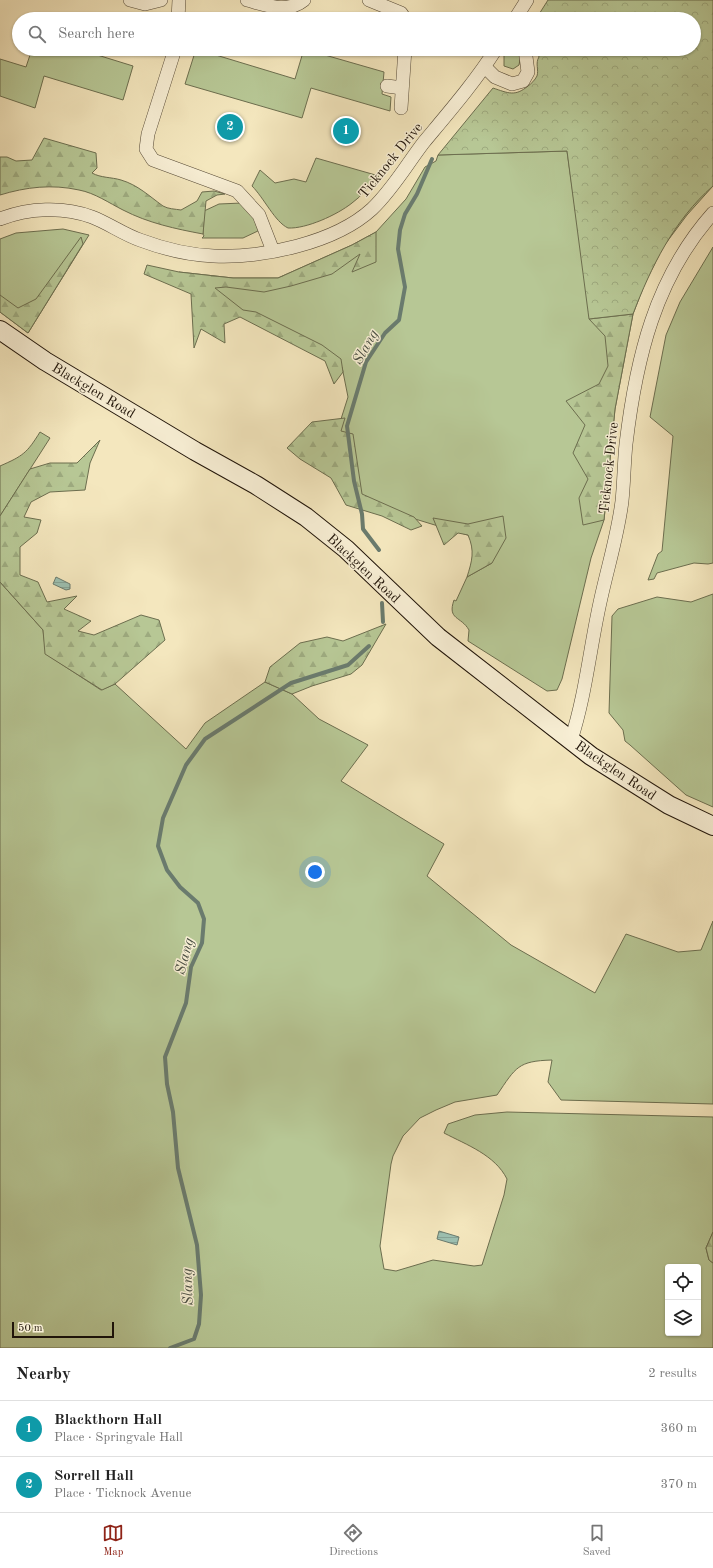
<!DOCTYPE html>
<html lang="en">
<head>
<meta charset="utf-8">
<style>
  :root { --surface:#fff; --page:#f2f2f2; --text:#222; --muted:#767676; --line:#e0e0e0; --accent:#8f2418 }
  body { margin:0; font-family:"Old Standard TT",serif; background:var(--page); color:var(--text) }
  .controls { position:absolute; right:12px; bottom:12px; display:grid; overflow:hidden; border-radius:4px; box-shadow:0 1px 3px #0004 }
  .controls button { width:36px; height:36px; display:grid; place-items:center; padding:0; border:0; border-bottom:1px solid var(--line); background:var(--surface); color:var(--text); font:20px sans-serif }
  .scale { position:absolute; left:12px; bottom:10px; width:102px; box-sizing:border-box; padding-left:4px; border:2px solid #201409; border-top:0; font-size:11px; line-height:14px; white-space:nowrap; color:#201409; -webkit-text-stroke:3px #f8efd5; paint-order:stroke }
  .you { position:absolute; left:315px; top:872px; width:14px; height:14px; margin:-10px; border:3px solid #fff; border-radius:50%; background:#1a73e8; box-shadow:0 0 0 6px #1a73e833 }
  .badge { display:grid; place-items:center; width:26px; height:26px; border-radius:50%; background:var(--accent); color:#fff; font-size:13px; font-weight:700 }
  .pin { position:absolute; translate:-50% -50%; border:2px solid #fff; box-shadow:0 1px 4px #0006 }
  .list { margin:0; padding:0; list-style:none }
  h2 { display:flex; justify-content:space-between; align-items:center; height:52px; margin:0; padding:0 16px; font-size:17px }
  h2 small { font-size:13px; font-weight:400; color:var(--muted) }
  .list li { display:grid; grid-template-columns:26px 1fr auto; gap:12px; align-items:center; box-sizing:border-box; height:56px; padding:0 16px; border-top:1px solid var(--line) }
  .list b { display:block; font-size:15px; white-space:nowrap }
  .list p { margin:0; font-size:13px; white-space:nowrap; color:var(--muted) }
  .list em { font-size:13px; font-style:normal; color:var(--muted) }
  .icon { flex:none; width:22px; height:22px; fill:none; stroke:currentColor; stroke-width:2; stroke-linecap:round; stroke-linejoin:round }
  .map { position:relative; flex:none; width:713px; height:1348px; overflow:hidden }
  .search { position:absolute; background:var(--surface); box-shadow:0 1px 3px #0004; left:12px; right:12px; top:12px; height:44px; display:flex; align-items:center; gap:10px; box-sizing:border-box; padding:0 14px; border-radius:22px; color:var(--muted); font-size:15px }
  .sheet { height:164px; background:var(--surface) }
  nav { display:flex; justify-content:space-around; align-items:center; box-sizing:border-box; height:56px; border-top:1px solid var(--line); background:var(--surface); font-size:11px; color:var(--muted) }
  nav a { display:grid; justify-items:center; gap:2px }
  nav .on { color:var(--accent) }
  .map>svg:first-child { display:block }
  .grass { fill:#b7c795; stroke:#6c6e4f; fill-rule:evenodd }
  .forest { fill:url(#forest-firs); stroke:#6c6e4f }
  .park { fill:url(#park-crowns); stroke:#6c6e4f }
  .water { fill:url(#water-rules); stroke:#6a7b6e }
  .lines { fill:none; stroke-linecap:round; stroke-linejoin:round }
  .stream { stroke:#6a7b6e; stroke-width:4 }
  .street-casing { stroke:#554936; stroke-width:14 }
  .secondary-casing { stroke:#201409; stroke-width:20 }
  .street { stroke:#f8efd5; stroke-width:13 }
  .secondary { stroke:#f8efd5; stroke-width:18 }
  .labels { text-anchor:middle; stroke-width:3; stroke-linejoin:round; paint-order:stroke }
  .street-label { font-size:14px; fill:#201409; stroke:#f8efd5 }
  .water-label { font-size:15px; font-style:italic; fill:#4b5044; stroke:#f8efd5 }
</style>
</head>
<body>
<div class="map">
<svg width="713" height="1348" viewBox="0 0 713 1348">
  <defs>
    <pattern id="forest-firs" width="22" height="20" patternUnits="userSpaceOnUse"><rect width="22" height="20" fill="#b7c795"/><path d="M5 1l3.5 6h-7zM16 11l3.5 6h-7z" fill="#9daa7f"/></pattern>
    <pattern id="park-crowns" width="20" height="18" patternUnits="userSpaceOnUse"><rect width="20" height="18" fill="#b7c795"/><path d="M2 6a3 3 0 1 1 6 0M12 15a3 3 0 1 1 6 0" fill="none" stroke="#9daa7f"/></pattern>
    <pattern id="water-rules" width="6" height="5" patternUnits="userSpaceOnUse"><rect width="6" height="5" fill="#9cc0b1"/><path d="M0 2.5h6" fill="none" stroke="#86a497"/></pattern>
  </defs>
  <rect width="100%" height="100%" fill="#f4e7be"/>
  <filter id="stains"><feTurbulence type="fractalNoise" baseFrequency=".005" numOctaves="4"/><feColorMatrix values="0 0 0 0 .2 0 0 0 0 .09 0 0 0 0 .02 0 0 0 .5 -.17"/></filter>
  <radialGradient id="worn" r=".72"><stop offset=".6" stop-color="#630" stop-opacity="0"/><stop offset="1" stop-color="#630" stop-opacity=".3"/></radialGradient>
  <path class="grass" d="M 32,49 L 78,49 L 133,66 L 123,100 L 44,76 L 35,108 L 0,96 L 0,59 L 26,67 Z
    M 196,49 L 295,79 L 304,49 L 384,72 L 382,94 L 391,97 L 390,111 L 311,88 L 302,118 L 185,84 Z
    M 508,49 L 519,49 L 521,54 L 519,65 L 513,69 L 504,66 L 504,54 Z
    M 567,151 L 577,222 L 713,186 L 687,215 L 663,247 L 645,283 L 633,314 L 615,409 L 604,520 L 591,558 L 562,679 L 557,690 L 547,691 L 468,641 L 469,630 C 461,616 447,620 454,600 L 456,601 L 467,577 L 492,563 L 484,540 L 402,515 L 338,487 L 335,438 L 348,397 L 342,367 L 228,306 L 179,272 L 233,278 L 278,278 L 352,245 L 376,232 L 406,199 L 425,167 L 436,161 L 438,155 Z
    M 316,158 L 379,176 C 370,185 362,196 352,203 C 337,215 306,229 288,228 C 275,222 264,198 252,186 L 260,170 L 275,183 L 294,179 L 306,182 Z
    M 242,203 L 252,213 L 260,230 L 243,238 L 202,238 L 204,236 L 203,234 L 204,211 L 219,204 Z
    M 63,229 L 89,235 L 28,333 L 0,312 L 0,239 L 16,233 Z
    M 713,247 L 713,563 L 708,564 L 694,563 L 657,573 L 654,579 L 648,580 L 658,554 L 662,551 L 673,436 L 650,417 L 666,335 L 680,302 Z
    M 40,432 L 50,438 L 0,516 L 0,466 C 23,456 27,453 40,432 Z
    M 0,582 L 43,630 L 46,654 L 101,690 L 115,684 L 186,749 L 205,723 L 265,682 L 292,694 L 319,719 L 368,745 L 341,781 L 444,844 L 427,876 L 511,945 L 595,993 L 626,934 L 678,952 L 701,950 L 713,921 L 713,1104 L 561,1100 L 548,1082 L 552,1060 C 518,1061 516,1067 497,1095 L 455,1102 L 436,1110 L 420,1118 L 403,1136 L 393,1156 L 391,1164 L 380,1246 L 384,1269 L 396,1271 L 433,1260 L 474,1266 L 482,1265 L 504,1195 L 507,1179 C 495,1155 467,1145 444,1133 L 448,1124 L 475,1115 L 507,1112 L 713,1117 L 713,1232 L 706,1248 L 709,1260 L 713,1263 L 713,1348 L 0,1348 ZM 668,1267 L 698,1267 L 698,1333 L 668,1333 Z
    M 713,594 L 713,807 L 686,795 L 630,745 L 625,741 L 623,730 L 609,713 L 612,616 L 618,609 L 657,597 L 691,602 Z"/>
  <path class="forest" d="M 44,138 L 96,153 L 97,168 L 92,173 C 101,178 111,177 121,180 C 138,185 149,196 163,206 C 168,209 175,209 181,210 L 197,201 L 202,192 L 214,191 L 225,194 L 217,195 L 206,201 L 203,234 C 176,229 148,223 123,210 C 109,203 95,193 79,190 C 52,184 26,187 0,195 L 0,157 L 7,157 L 16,161 L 32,160 Z
    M 376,232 L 376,262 L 352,272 L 360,254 L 332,274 L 291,286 L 264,292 L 226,287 L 215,288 L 243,310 L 256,312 L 322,345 L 341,359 L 343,372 L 334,384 L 325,361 L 240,317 L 224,324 L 225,343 L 201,329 L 194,348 L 191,294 L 144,274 L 147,265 L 179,272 L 233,278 L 278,278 L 352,245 Z
    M 81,237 L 83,244 L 28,333 L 0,312 L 0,295 L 18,308 L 36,299 Z
    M 633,314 L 615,409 L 604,520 L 583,525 L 579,498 L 588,479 L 573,453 L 585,425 L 566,401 L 599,384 L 608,366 L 605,336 L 589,319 Z
    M 345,418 L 341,431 L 353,434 L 362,494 L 414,517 L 422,526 L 411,530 L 382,516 L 346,505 L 331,478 L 300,459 L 287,448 L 312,422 Z
    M 100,440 L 90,463 L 85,490 L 50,492 L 31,502 L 24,517 L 41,520 L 37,533 L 20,547 L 20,575 L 38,582 L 47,602 L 77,596 L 64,609 L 91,621 L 78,631 L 94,635 L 141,615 L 159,620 L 165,640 L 115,684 L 102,690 L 45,654 L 43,630 L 0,582 L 0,516 L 30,469 L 50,463 L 77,463 Z
    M 503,516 L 506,538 L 492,563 L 467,577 C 472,561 475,551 468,535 L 458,533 L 444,545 L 433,518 L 468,524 Z
    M 386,624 L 362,665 L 351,674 L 312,686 L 292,694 L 265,682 L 270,667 L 300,643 L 327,637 L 343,641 Z
    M 713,1232 L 713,1263 L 709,1260 L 706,1248 Z"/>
  <path class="park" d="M 548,0 L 713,0 L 713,186 C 674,220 651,267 633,314 L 589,319 L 567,151 L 438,155 L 493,88 C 508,93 515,97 528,86 C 531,84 535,80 537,76 C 539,70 535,63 539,57 L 537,49 L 694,49 L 694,19 L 536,19 Z"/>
  <path class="water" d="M 56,577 L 70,584 L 70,589 L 66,590 L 53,584 Z
    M 439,1231 L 459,1237 L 457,1245 L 437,1239 Z"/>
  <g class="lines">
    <path class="stream" d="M 379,550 L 363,529 L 362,514 L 354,481 L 347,426 L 366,362 L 385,333 L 399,320 L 405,287 L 398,249 L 400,230 L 405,214 L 417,194 L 432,159
      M 382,603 L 383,622
      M 170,1348 L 194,1339 L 199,1324 L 201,1295 L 197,1245 L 178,1168 L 173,1112 L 167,1084 L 165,1057 L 186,1003 L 191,967 L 202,943 L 204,919 L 198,903 L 180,887 L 167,870 L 158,846 L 163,818 L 186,765 L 205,739 L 291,683 L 348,665 L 369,646"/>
    <defs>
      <path id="street" d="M 130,0 L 145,4 L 161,0
        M 247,0 C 266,5 287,14 304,0
        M 369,0 L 401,13 L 405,19
        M 178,19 L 179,0
        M 515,19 L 527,0
        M 175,49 L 148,134 L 146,149 L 153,160 L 237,191 L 259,215 L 273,251
        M 485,67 L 495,77 L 512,84 L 523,81 L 528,72 L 525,49
        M 387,86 L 402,88
        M 401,108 L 405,49
        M 0,219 C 28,208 63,206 92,217 C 108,223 123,234 140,240 C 164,249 189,255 214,256 C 263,258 335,243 372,209 C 393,189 407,164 424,142 C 449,112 475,82 496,49
        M 571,740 C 586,694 590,646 601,598 C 608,566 618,534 622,501 C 624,482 624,463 626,444 C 636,359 655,278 713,213"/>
      <path id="secondary" d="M 0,330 L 45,361 L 195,451 L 256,485 L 306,517 L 346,549 L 438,637 L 591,756 L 669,805 L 713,826"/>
    </defs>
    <use href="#street" class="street-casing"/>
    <use href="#secondary" class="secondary-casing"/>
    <use href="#street" class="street"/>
    <use href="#secondary" class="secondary"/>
  </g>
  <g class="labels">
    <g class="street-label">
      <text transform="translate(390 160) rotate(-51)" y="5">Ticknock Drive</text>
      <text transform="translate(94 390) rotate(31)" y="5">Blackglen Road</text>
      <text transform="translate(608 468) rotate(-84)" y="5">Ticknock Drive</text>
      <text transform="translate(364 568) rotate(43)" y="5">Blackglen Road</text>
      <text transform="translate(616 770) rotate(34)" y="5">Blackglen Road</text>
    </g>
    <g class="water-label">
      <text transform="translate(365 347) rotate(-61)" y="5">Slang</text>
      <text transform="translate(184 956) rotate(-75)" y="5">Slang</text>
      <text transform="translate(187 1287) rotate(-92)" y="5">Slang</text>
    </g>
  </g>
  <rect width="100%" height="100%" filter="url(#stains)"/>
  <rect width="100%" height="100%" fill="url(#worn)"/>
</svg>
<div class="controls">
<button><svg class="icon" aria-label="locate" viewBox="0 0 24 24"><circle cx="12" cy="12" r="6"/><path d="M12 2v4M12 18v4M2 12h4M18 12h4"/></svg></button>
<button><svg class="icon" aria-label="layers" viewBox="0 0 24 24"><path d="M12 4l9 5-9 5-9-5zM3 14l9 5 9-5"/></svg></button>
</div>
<div class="scale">50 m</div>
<div class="you"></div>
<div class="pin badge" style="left:346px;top:131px;background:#0f9aa8">1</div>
<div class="pin badge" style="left:230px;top:127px;background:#0f9aa8">2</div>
<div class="search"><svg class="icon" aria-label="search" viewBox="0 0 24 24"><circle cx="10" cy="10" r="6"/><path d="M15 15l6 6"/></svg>Search here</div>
</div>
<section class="sheet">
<h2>Nearby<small>2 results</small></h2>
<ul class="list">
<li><span class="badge" style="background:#0f9aa8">1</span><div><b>Blackthorn Hall</b><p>Place · Springvale Hall</p></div><em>360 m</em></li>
<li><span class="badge" style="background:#0f9aa8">2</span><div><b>Sorrell Hall</b><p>Place · Ticknock Avenue</p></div><em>370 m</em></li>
</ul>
</section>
<nav>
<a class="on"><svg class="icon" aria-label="map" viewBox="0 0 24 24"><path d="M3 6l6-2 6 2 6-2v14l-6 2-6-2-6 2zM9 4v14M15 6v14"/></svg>Map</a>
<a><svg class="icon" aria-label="directions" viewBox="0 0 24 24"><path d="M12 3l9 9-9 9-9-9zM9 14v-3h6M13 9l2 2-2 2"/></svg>Directions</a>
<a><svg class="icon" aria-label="saved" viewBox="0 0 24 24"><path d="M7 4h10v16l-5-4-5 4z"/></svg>Saved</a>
</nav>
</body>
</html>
